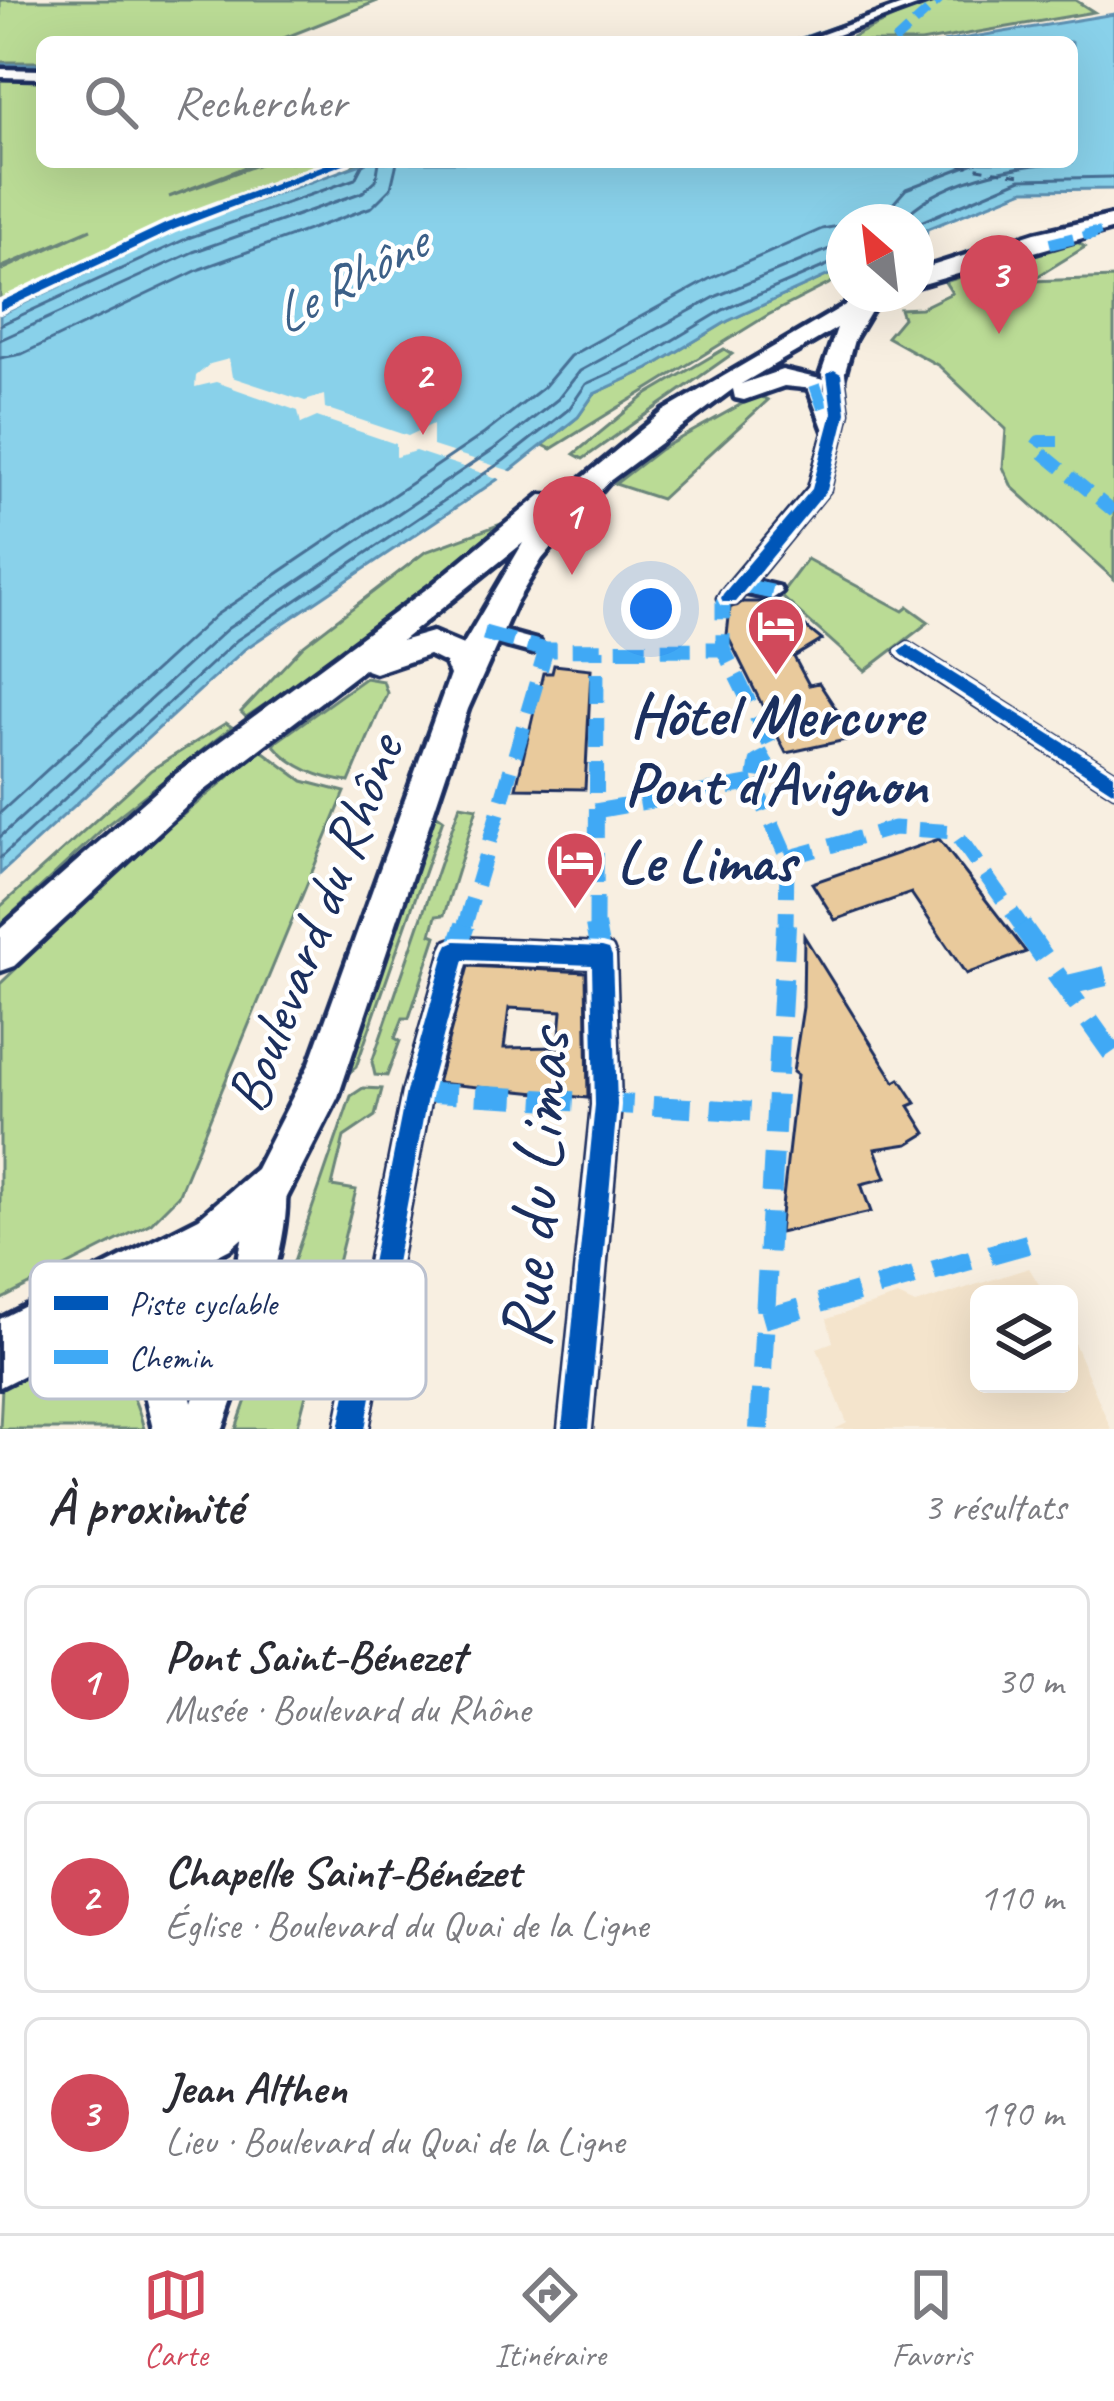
<!DOCTYPE html>
<html lang="fr">
<head>
<meta charset="utf-8">
<style>
  :root { --surface:#fff; --page:#f7f7f7; --text:#2b2b33; --muted:#7c7c81; --line:#e1e1e2; --accent:#d1495b }
  body { margin:0; font-family:Caveat,sans-serif; background:var(--page); color:var(--text) }
  .controls { position:absolute; right:36px; bottom:36px; display:grid; overflow:hidden; border-radius:18px; box-shadow:0 12px 48px #0002 }
  .controls button { width:108px; height:108px; display:grid; place-items:center; padding:0; border:0; border-bottom:3px solid var(--line); background:var(--surface); color:var(--text); font:60px sans-serif }
  .compass { position:absolute; left:826px; top:204px; width:108px; height:108px; border-radius:50%; background:var(--surface); box-shadow:0 12px 48px #0002; rotate:332deg }
  .you { position:absolute; left:651px; top:609px; width:42px; height:42px; margin:-30px; border:9px solid #fff; border-radius:50%; background:#1a73e8; box-shadow:0 0 0 18px #1a73e833 }
  .badge { display:grid; place-items:center; width:78px; height:78px; border-radius:50%; background:var(--accent); color:#fff; font-size:39px; font-weight:700 }
  .pin { position:absolute; translate:-50% -99px; filter:drop-shadow(0 3px 6px #0008) }
  .pin::after { content:''; position:absolute; top:63px; width:42px; height:36px; background:inherit; clip-path:polygon(0 0,100% 0,50% 100%) }
  .list { margin:0; padding:0; list-style:none }
  h2 { display:flex; justify-content:space-between; align-items:center; height:156px; margin:0; padding:0 48px; font-size:51px }
  h2 small { font-size:39px; font-weight:400; color:var(--muted) }
  .list li { display:grid; grid-template-columns:78px 1fr auto; gap:36px; align-items:center; box-sizing:border-box; height:192px; margin:0 24px 24px; padding:0 24px; border:3px solid var(--line); border-radius:18px }
  .list b { display:block; font-size:45px; white-space:nowrap }
  .list p { margin:0; font-size:39px; white-space:nowrap; color:var(--muted) }
  .list em { font-size:39px; font-style:normal; color:var(--muted) }
  .icon { flex:none; width:66px; height:66px; fill:none; stroke:currentColor; stroke-width:2; stroke-linecap:round; stroke-linejoin:round }
  .map { position:relative; flex:none; width:1114px; height:1429px; overflow:hidden }
  .search { position:absolute; background:var(--surface); box-shadow:0 12px 48px #0002; left:36px; right:36px; top:36px; height:132px; display:flex; align-items:center; gap:30px; box-sizing:border-box; padding:0 42px; border-radius:18px; color:var(--muted); font-size:45px }
  .sheet { height:804px; background:var(--surface) }
  nav { display:flex; justify-content:space-around; align-items:center; box-sizing:border-box; height:168px; border-top:3px solid var(--line); background:var(--surface); font-size:33px; color:var(--muted) }
  nav a { display:grid; justify-items:center; gap:6px }
  nav .on { color:var(--accent) }
  .map>svg:first-child { display:block }
  .built { fill:#f4e4cc }
  .green { fill:#badb95; stroke:#6a857a; stroke-width:3 }
  .water { fill:#89d1ea; stroke:#5d90b2; stroke-width:3 }
  .pier { fill:#f8efe1 }
  .lines { fill:none; stroke-linecap:round; stroke-linejoin:round }
  .shore { stroke:#477096; stroke-width:3 }
  .stream { stroke:#5d90b2; stroke-width:4.5 }
  .ferry { stroke:#3c6088; stroke-width:3; stroke-dasharray:9 8; stroke-linecap:butt }
  .building { fill:#e9ca9c; stroke:#1b2f5e; stroke-width:3; fill-rule:evenodd }
  .minor-casing { stroke:#1b2f5e; stroke-width:9 }
  .tertiary-casing { stroke:#1b2f5e; stroke-width:9 }
  .secondary-casing { stroke:#1b2f5e; stroke-width:9 }
  .primary-casing { stroke:#1b2f5e; stroke-width:9 }
  .minor { fill:#fff; fill-rule:evenodd }
  .tertiary { fill:#fff; fill-rule:evenodd }
  .secondary { fill:#fff; fill-rule:evenodd }
  .primary { fill:#fff; fill-rule:evenodd }
  .quiet-far3 { stroke:#3fa9f5; stroke-width:9; stroke-dasharray:18 9; stroke-linecap:butt }
  .quiet-far2 { stroke:#3fa9f5; stroke-width:12; stroke-dasharray:24 12; stroke-linecap:butt }
  .quiet-far1 { stroke:#3fa9f5; stroke-width:15; stroke-dasharray:30 15; stroke-linecap:butt }
  .quiet { stroke:#3fa9f5; stroke-width:20; stroke-dasharray:39 20; stroke-linecap:butt }
  .cycleway-casing { stroke:#fff; stroke-width:8 }
  .cycleway { fill:#0057b8; fill-rule:evenodd }
  .labels { text-anchor:middle; stroke-width:9; stroke-linejoin:round; paint-order:stroke }
  .far-water-label { font-size:54px; font-style:italic; fill:#3c6088; stroke:#fff }
  .poi-label { font-size:60px; font-weight:bold; fill:#1b2f5e; stroke:#fff }
  .street-label { font-size:60px; fill:#1b2f5e; stroke:#fff }
  .near-street-label { font-size:72px; fill:#1b2f5e; stroke:#fff }
  .key { fill:#fff; stroke:#bbc1cf; stroke-width:3 }
  .key-label { font-size:33px; fill:#1b2f5e }
</style>
</head>
<body>
<div class="map">
<svg width="1114" height="1429" viewBox="0 0 1114 1429">
  <rect width="100%" height="100%" fill="#f8efe1"/>
  <filter id="ink" filterUnits="userSpaceOnUse"><feTurbulence type="fractalNoise" baseFrequency=".00833" numOctaves="2"/><feDisplacementMap in="SourceGraphic" scale="24" xChannelSelector="R" yChannelSelector="G"/><feConvolveMatrix kernelMatrix="1 2 1 2 8 2 1 2 1" color-interpolation-filters="sRGB"/></filter>
  <g filter="url(#ink)">
    <path class="built" d="M 1029,1268 L 1045,1294 L 979,1294 L 979,1384 L 1069,1384 L 1069,1331 L 1111,1429 L 835,1429 L 847,1423 L 817,1348 L 833,1342 L 827,1319 L 898,1296 L 915,1304 Z"/>
    <path class="green" d="M 0,0 L 380,0 L 274,42 L 42,42 L 42,62 L 0,62 Z
      M 932,0 L 1075,0 L 1094,12 L 921,42 L 841,42 Z
      M 0,77 L 42,78 L 42,162 L 258,162 L 169,197 L 265,162 L 362,162 L 181,225 L 0,313 L 0,271 L 91,229 L 0,268 Z
      M 1074,240 L 1085,247 L 1030,281 L 1114,278 L 1114,579 L 1012,487 L 1003,467 L 1006,429 L 939,366 L 887,337 L 903,318 L 900,309 L 921,308 L 952,293 L 945,282 Z
      M 844,268 L 844,276 L 768,315 L 551,449 L 543,445 L 578,417 L 594,394 L 648,369 L 728,321 Z
      M 724,349 L 732,354 L 583,459 L 574,454 L 646,395 Z
      M 758,395 L 768,400 L 661,499 L 615,484 L 659,450 Z
      M 523,516 L 416,604 L 246,717 L 241,712 L 304,645 L 425,552 Z
      M 807,559 L 903,611 L 908,607 L 929,622 L 865,671 L 780,595 Z
      M 365,678 L 383,681 L 387,693 L 349,782 C 319,778 292,767 273,744 Z
      M 226,723 L 232,727 L 107,825 L 0,925 L 0,907 L 151,770 Z
      M 261,750 L 303,781 L 345,792 L 178,1196 L 151,1223 L 0,1300 L 0,984 L 143,848 Z
      M 460,805 L 477,808 L 444,915 L 436,916 L 431,934 L 436,936 L 409,1018 L 403,1018 L 395,1038 L 400,1041 L 387,1076 L 375,1075 L 372,1062 Z
      M 434,813 L 443,819 L 356,1067 L 339,1081 Z
      M 363,1088 L 382,1089 L 375,1116 L 344,1137 L 332,1186 L 356,1190 L 326,1311 L 321,1312 L 315,1336 L 321,1337 L 297,1429 L 236,1429 L 351,1096 Z
      M 67,1356 C 117,1359 132,1383 144,1429 L 0,1429 L 2,1387 L 41,1363 Z"/>
    <path class="water" d="M 1114,14 L 1114,189 L 1024,190 L 927,229 L 926,240 L 916,243 L 916,222 L 844,222 L 844,268 L 728,321 L 648,369 L 594,394 L 578,417 L 510,471 L 245,649 L 0,874 L 0,315 L 183,227 L 367,162 L 1072,162 L 1072,42 L 943,42 Z"/>
    <path class="pier" d="M 229,359 L 232,377 L 305,401 L 324,395 L 325,408 L 408,436 L 433,424 L 433,446 L 517,473 L 506,481 L 415,451 L 396,457 L 396,444 L 317,417 L 301,424 L 298,411 L 216,382 L 195,387 L 196,376 L 210,364 Z"/>
    <g class="lines">
      <path class="shore" d="M 877,222 L 906,189 L 977,162
        M 900,222 C 938,179 1014,165 1069,162
        M 916,224 L 1021,179 L 1114,177
        M 0,325 L 188,238 L 355,179 L 364,162
        M 0,340 L 193,252 L 363,192 L 376,180 L 379,162
        M 0,358 L 22,354 L 200,269 L 372,207 L 391,188 L 397,162
        M 0,813 L 216,615 L 484,434 L 544,387 L 570,356 L 709,279 L 822,229 L 844,225
        M 0,837 L 227,629 L 494,449 L 558,399 L 580,371 L 717,296 L 844,243
        M 0,858 L 237,640 L 503,461 L 569,409 L 586,384 L 643,358 L 723,310 L 844,258"/>
      <path class="stream" d="M 792,42 L 904,3
        M 0,65 L 42,65"/>
      <path class="ferry" d="M 943,162 L 1026,176"/>
    </g>
    <path class="building" d="M 743,602 L 775,602 L 822,640 L 794,657 L 809,685 L 819,683 L 855,738 L 786,753 L 727,635 L 730,608 Z
      M 554,665 L 591,669 L 585,789 L 516,788 L 543,673 L 552,673 Z
      M 939,839 L 1026,952 L 966,974 L 911,893 L 835,920 L 812,883 Z
      M 804,936 L 895,1082 L 900,1079 L 916,1103 L 909,1106 L 926,1133 L 908,1144 L 875,1149 L 886,1178 L 861,1184 L 871,1212 L 779,1233 L 797,1075 L 793,1072 L 803,1007 Z
      M 468,966 L 586,972 L 588,1098 L 437,1083 ZM 509,1008 L 562,1011 L 559,1047 L 504,1048 Z"/>
    <g class="lines">
      <defs>
        <path id="minor" d="M 916,0 L 933,0 L 818,42 L 801,42 Z
          M 0,69 L 42,70 L 42,78 L 0,77 Z
          M 834,369 L 842,374 L 847,413 L 828,490 L 754,581 L 779,587 L 782,592 L 772,599 L 744,593 L 736,603 L 722,603 L 719,598 L 722,593 L 810,488 L 825,433 L 807,385 L 809,382 L 821,382 L 829,400 L 826,374 Z
          M 484,626 L 539,641 L 542,646 L 532,653 L 477,638 L 474,633 Z
          M 908,644 L 1114,773 L 1114,793 L 901,656 L 898,651 Z
          M 456,939 L 602,945 L 611,948 L 614,956 L 619,1105 L 590,1429 L 560,1429 L 593,1105 L 590,966 L 465,961 L 430,1092 L 367,1429 L 337,1429 L 404,1092 L 444,950 L 447,942 Z"/>
        <path id="tertiary" d="M 270,1167 L 282,1173 C 303,1222 241,1376 223,1429 L 183,1429 L 235,1278 L 252,1185 L 258,1173 Z"/>
        <path id="secondary" d="M 86,1312 C 162,1321 187,1357 197,1429 L 153,1429 L 142,1382 L 112,1357 L 57,1358 L 0,1387 L 0,1341 L 57,1316 Z"/>
        <path id="primary" d="M 1114,215 L 1114,229 L 916,286 L 916,271 L 1035,233 Z
          M 864,294 L 894,294 L 873,308 L 854,340 L 843,379 L 834,382 L 821,374 L 837,328 L 741,384 L 782,370 L 824,380 L 824,390 L 784,386 L 744,400 L 735,398 L 733,389 L 608,482 L 542,559 L 515,604 L 468,709 L 338,1097 L 286,1199 L 230,1249 L 0,1369 L 0,1319 L 199,1218 L 256,1169 L 310,1063 L 450,675 L 445,663 L 429,655 L 375,673 L 364,669 L 200,794 L 14,966 L 0,971 L 0,929 L 176,774 L 432,585 L 541,495 L 561,496 L 664,411 ZM 523,543 L 463,645 L 432,632 L 401,641 Z"/>
      </defs>
      <use href="#minor" class="minor-casing"/>
      <use href="#tertiary" class="tertiary-casing"/>
      <use href="#secondary" class="secondary-casing"/>
      <use href="#primary" class="primary-casing"/>
      <use href="#minor" class="minor"/>
      <use href="#tertiary" class="tertiary"/>
      <use href="#secondary" class="secondary"/>
      <use href="#primary" class="primary"/>
      <path class="quiet-far3" d="M 894,42 L 940,0
        M 1083,236 L 1103,231"/>
      <path class="quiet-far2" d="M 1050,244 L 1096,233
        M 815,385 L 827,419
        M 1058,441 L 1039,441 L 1035,447 L 1114,512"/>
      <path class="quiet-far1" d="M 744,586 L 772,592
        M 733,594 L 723,602 L 723,649 L 774,753 L 757,762 L 754,783
        M 484,633 L 546,650 L 723,649
        M 754,783 L 787,858 L 786,928
        M 595,811 L 754,783
        M 787,858 L 894,828 L 955,832 L 1023,928
        M 464,928 L 546,650
        M 596,928 L 597,649"/>
      <path class="quiet" d="M 595,925 L 602,963
        M 1021,925 L 1114,1056
        M 453,960 L 465,925
        M 1068,985 L 1114,974
        M 417,1092 L 774,1113
        M 763,1319 L 1034,1242
        M 759,1429 L 786,925"/>
      <defs>
        <path id="cycleway" d="M 332,162 L 349,162 L 175,229 L 0,311 L 0,302 L 167,223 Z
          M 834,370 L 841,374 L 846,413 L 827,490 L 735,602 L 723,602 L 721,598 L 723,594 L 812,489 L 832,413 L 827,374 Z
          M 908,645 L 1114,774 L 1114,792 L 902,655 L 899,651 Z
          M 456,941 L 602,947 L 609,949 L 612,956 L 617,1105 L 588,1429 L 562,1429 L 595,1105 L 592,965 L 464,960 L 428,1092 L 365,1429 L 339,1429 L 406,1092 L 446,950 L 449,944 Z"/>
      </defs>
      <use href="#cycleway" class="cycleway-casing"/>
      <use href="#cycleway" class="cycleway"/>
    </g>
  </g>
  <defs>
    <symbol id="hotel-pin" viewBox="-11 -11 22 30"><path d="M0 17L-7.5 6A9.5 9.5 0 1 1 7.5 6Z" fill="#d1495b" stroke="#fff"/><path d="M-6-4.5h1.5V1H6V5H4.5V3h-9V5H-6ZM-4 0a1.8 1.8 0 1 1 3.6 0ZM.5 0V-2.5h3Q6-2.5 6 0Z" fill="#fff"/></symbol>
  </defs>
  <g fill-rule="evenodd">
    <use href="#hotel-pin" x="743" y="593" width="66" height="90"/>
    <use href="#hotel-pin" x="542" y="827" width="66" height="90"/>
  </g>
  <g class="labels">
    <g class="far-water-label">
      <text transform="translate(348 278) rotate(-29)" y="19">Le Rhône</text>
    </g>
    <g class="poi-label">
      <text x="776" y="735">Hôtel Mercure<tspan x="776" dy="69">Pont d'Avignon</tspan></text>
      <text x="617" y="881" text-anchor="start">Le Limas</text>
    </g>
    <g class="street-label">
      <text transform="translate(313 923) rotate(-69)" y="21">Boulevard du Rhône</text>
    </g>
    <g class="near-street-label">
      <text transform="translate(534 1189) rotate(-86)" y="25">Rue du Limas</text>
    </g>
  </g>
  <rect x="30" y="1261" width="396" height="138" rx="18" class="key"/>
  <rect x="54" y="1296" width="54" height="14" fill="#0057b8"/>
  <rect x="54" y="1350" width="54" height="14" fill="#3fa9f5"/>
  <g class="key-label">
    <text x="129" y="1315">Piste cyclable</text>
    <text x="129" y="1369">Chemin</text>
  </g>
</svg>
<div class="controls">
<button><svg class="icon" aria-label="layers" viewBox="0 0 24 24"><path d="M12 4l9 5-9 5-9-5zM3 14l9 5 9-5"/></svg></button>
</div>
<svg class="compass" viewBox="-18 -18 36 36"><path d="M0-13l5 13h-10z" fill="#e53935"/><path d="M0 13l5-13h-10z" fill="#7c7c81"/></svg>
<div class="you"></div>
<div class="pin badge" style="left:572px;top:575px">1</div>
<div class="pin badge" style="left:423px;top:435px">2</div>
<div class="pin badge" style="left:999px;top:334px">3</div>
<div class="search"><svg class="icon" aria-label="search" viewBox="0 0 24 24"><circle cx="10" cy="10" r="6"/><path d="M15 15l6 6"/></svg>Rechercher</div>
</div>
<section class="sheet">
<h2>À proximité<small>3 résultats</small></h2>
<ul class="list">
<li><span class="badge">1</span><div><b>Pont Saint-Bénezet</b><p>Musée · Boulevard du Rhône</p></div><em>30 m</em></li>
<li><span class="badge">2</span><div><b>Chapelle Saint-Bénézet</b><p>Église · Boulevard du Quai de la Ligne</p></div><em>110 m</em></li>
<li><span class="badge">3</span><div><b>Jean Althen</b><p>Lieu · Boulevard du Quai de la Ligne</p></div><em>190 m</em></li>
</ul>
</section>
<nav>
<a class="on"><svg class="icon" aria-label="map" viewBox="0 0 24 24"><path d="M3 6l6-2 6 2 6-2v14l-6 2-6-2-6 2zM9 4v14M15 6v14"/></svg>Carte</a>
<a><svg class="icon" aria-label="directions" viewBox="0 0 24 24"><path d="M12 3l9 9-9 9-9-9zM9 14v-3h6M13 9l2 2-2 2"/></svg>Itinéraire</a>
<a><svg class="icon" aria-label="saved" viewBox="0 0 24 24"><path d="M7 4h10v16l-5-4-5 4z"/></svg>Favoris</a>
</nav>
</body>
</html>
